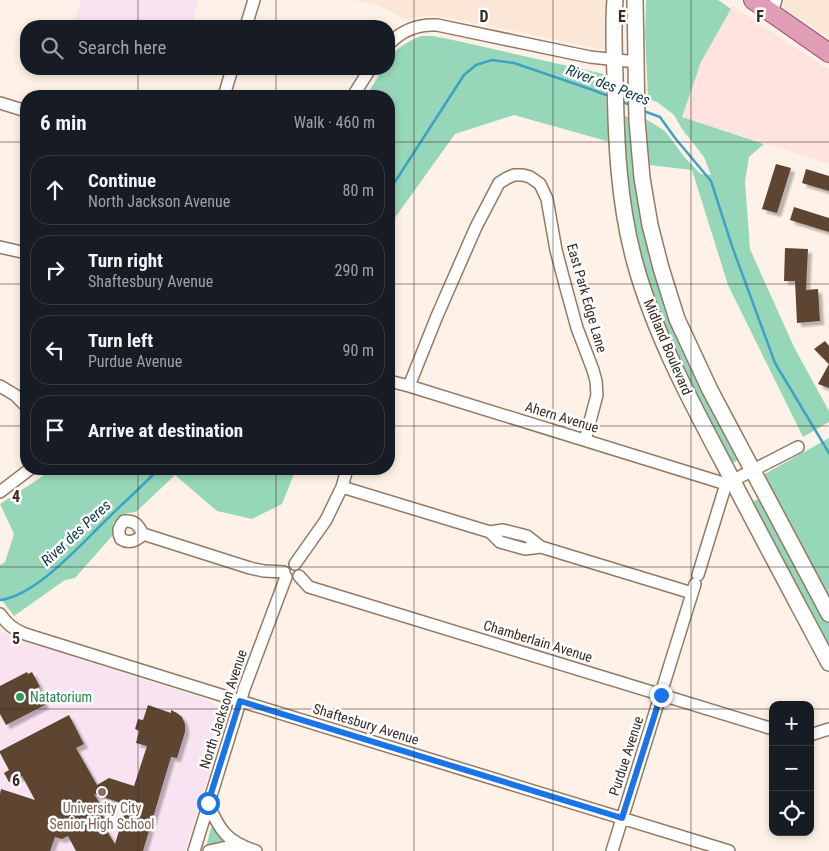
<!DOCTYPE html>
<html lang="en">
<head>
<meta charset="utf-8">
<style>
  :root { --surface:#171b24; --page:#242831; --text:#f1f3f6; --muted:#9ea1a6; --line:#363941 }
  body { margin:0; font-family:"Roboto Condensed",sans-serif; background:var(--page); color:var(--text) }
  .controls { position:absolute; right:15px; bottom:15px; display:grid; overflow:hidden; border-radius:10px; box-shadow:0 2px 8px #0003 }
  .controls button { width:45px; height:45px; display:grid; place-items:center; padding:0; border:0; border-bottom:1px solid var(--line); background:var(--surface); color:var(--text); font:25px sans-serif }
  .stop { position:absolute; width:15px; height:15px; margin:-11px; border:4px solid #1a73e8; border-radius:50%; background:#fff }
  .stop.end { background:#1a73e8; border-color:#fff; box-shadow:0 1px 5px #0008 }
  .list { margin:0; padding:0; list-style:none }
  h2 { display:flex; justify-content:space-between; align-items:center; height:65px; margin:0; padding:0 20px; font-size:21px }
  h2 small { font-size:16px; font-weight:400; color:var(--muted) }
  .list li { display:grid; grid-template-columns:32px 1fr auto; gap:15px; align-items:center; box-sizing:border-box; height:70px; margin:0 10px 10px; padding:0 10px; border:1px solid var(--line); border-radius:20px }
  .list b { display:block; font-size:19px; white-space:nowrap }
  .list p { margin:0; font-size:16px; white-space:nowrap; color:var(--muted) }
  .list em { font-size:16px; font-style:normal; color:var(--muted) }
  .icon { flex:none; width:28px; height:28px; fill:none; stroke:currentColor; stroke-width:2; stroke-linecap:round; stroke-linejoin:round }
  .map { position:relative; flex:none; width:829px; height:851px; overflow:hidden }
  .search { position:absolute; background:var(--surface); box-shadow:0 2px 8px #0003; left:20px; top:20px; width:375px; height:55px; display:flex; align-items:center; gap:12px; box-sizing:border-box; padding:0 18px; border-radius:20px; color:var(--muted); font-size:19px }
  .panel { position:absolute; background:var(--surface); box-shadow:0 2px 8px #0003; left:20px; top:90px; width:375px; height:385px; border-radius:20px }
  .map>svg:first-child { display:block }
  .built { fill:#fce6d5 }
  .industrial { fill:#fee3df }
  .education { fill:#f9e3f1 }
  .green { fill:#97d7b9 }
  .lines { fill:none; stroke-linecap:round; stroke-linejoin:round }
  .stream { stroke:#3fa2c5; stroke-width:2.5 }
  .building { fill:#5d4530; fill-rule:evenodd; filter:url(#shadow) }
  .street-casing { stroke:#947963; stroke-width:14 }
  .secondary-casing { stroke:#947963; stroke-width:18 }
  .primary-casing { stroke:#984b62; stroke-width:20 }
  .street { stroke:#fff; stroke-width:11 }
  .secondary { stroke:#fff; stroke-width:15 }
  .primary { stroke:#e09db5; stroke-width:18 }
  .route { stroke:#1a73e8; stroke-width:6 }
  .grid { fill:none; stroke:#372b22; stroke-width:1; stroke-opacity:0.55 }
  .leisure-dot { fill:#2e9e5b; stroke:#fff; stroke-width:2 }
  .education-dot { fill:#8d6e63; stroke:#fff; stroke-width:2 }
  .labels { text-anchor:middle; stroke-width:5; stroke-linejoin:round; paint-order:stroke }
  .street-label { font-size:14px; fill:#372b22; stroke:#fff }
  .leisure-label { font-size:14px; fill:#27864d; stroke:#fff; text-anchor:start }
  .education-label { font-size:14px; fill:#785e54; stroke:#fff }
  .water-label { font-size:15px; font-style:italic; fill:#0c3948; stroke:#fff }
  .grid-label { font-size:16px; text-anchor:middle; font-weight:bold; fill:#372b22; stroke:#fff; stroke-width:5; stroke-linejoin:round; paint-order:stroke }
</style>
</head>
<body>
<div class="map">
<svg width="829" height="851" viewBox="0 0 829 851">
  <defs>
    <filter id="shadow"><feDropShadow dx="4" dy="4" stdDeviation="1" flood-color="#0004"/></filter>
  </defs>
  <rect width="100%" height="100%" fill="#fef2e8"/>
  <path class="built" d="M 352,0 L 609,0 L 605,46 L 603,49 L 599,49 L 492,26 L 483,25 L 431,15 L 412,18 L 409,21 L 377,5 Z
    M 784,0 L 829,0 L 829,38 L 786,9 L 784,6 Z"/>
  <path class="industrial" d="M 733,6 L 829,70 L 829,164 L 682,117 L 701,62 Z"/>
  <path class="education" d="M 81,0 L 199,0 L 191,26 L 72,26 Z
    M 0,629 L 2,632 L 14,638 L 211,701 L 217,707 L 222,715 L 225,724 L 185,851 L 0,851 Z"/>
  <path class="green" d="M 646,0 L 718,0 L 731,9 L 701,62 L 682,117 L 764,144 L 749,157 L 745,181 L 750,249 L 794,347 L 829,411 L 829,422 L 803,437 L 728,285 L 692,170 L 649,165 L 646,119 L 665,131 L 686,159 L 701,174 L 711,175 L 704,157 L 682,129 L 674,115 L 657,102 L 648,99 L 645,33 Z
    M 421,36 L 433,36 L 453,40 L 604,74 L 610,142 L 514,115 L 455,134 L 389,226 L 389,96 L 366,96 L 383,69 L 389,69 C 389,66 388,63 389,60 C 392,50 411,40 421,36 Z
    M 622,115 L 631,118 L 647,232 L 739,459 L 735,462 L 729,462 L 663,327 L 641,257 L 630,210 L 623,160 Z
    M 829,438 L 829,602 L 763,475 Z
    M 51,469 L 296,469 L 282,504 L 252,519 L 217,511 L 175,475 L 136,512 L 123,514 L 113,523 L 113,535 L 75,578 L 65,580 L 14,616 L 0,598 L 0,565 L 5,562 L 14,534 L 0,504 L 40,478 Z
    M 758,499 L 762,499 L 829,624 L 829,650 L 753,505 L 754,501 Z
    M 211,828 L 214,828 L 222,837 L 222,841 L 219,843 L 208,846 L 207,843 Z"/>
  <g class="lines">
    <path class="stream" d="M 621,101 L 632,106
      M 641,110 L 660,117 L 675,138 L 711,181 L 732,246 L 775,363 L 829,453
      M 389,191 L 464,75 L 476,65 L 492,60 L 514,63 L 590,89 L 611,97
      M 0,600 C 34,596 77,549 101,525 C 120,506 140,488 159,469"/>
  </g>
  <path class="building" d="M 776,164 L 791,168 L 777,213 L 762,209 Z
    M 806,169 L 829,176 L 829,191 L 802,183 Z
    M 794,207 L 829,218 L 829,232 L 790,220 Z
    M 785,248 L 808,249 L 806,290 L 818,289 L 820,321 L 797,323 L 795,281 L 784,281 Z
    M 825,341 L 829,346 L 829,388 L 818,384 L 829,364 L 814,349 Z
    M 27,672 L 28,674 L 32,672 L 40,687 L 37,688 L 45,705 L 6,725 L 0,714 L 0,686 Z
    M 148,705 L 171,713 L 171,710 L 177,713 L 182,717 L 185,724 L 185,732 L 177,758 L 171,757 L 143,851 L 76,851 L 68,836 L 62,839 L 55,837 L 50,851 L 0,851 L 0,794 L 1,789 L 35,800 L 22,776 L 9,782 L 4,773 L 9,770 L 0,753 L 0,751 L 69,715 L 84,744 L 76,748 L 97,785 L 109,778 L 134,786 L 147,746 L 136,743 L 139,731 L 135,729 L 138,719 L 143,720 ZM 94,794 L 127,805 L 115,844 L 102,823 L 106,821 L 101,813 L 103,808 Z"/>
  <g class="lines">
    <defs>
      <path id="street" d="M 772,13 L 776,0
        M 246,26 L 254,0
        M 389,44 C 402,30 418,24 437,25 L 590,57 L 636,62
        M 224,96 L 232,69
        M 353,96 L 370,69
        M 0,103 L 26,111
        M 0,247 L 26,253
        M 389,381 L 409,386 L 726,484
        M 0,386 L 15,395 L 26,406
        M 409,386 L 437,316 L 476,227 L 499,183 L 507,178 L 514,175 L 523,175 L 530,177 L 540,184 L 547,199 L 556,250 L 566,288 L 577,328 L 593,370 L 596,381 L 597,395 L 585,440
        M 342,487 L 490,532 L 503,530 L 527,536 L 541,547 L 692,593
        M 0,492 L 30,469
        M 490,532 L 500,542 L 525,549 L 541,547
        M 143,534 C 137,541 129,544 121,539 C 117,531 119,527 124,521 C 135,520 138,525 143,534 L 250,568 L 264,571 L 284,572
        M 295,564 L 326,520 L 342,487 L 347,469
        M 698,575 L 726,484 L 798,447
        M 299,576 L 309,587 L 773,729
        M 0,614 C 7,624 13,629 25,634 L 240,701 L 729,851
        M 810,735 L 829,729
        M 208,803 C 219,830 227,842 256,851
        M 194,851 L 244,689 L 286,577
        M 209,851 L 227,847 L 242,847
        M 612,851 L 695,584"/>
      <path id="secondary" d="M 615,0 C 613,25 614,50 615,76 C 616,139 618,201 635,263 C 655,335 690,400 725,466 C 759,532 794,597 829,663
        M 635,0 L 637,121 L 642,178 L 650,225 L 661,268 L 677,319 L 710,390 L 829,614"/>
      <path id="primary" d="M 753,0 L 829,53"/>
    </defs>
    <use href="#street" class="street-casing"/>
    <use href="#secondary" class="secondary-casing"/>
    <use href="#primary" class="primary-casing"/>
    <use href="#street" class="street"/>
    <use href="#secondary" class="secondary"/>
    <use href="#primary" class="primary"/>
  </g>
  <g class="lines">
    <path class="route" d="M 208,803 L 240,701 L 622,818 L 661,695"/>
  </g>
  <path class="grid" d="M 138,0 L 138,26M 276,0 L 276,26M 414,0 L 414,851M 553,0 L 553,851M 691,0 L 691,851M 138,69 L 138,96M 276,69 L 276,96M 0,142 L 26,142M 389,142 L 829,142M 0,284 L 26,284M 389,284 L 829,284M 0,426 L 26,426M 389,426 L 829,426M 138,469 L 138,851M 276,469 L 276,851M 0,567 L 829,567M 0,709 L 773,709M 810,709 L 829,709"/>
  <circle class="leisure-dot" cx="20" cy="697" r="5"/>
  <circle class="education-dot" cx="102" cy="792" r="5"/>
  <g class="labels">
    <g class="street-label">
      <text transform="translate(587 298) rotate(74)" y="5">East Park Edge Lane</text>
      <text transform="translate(668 347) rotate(67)" y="5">Midland Boulevard</text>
      <text transform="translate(562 417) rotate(17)" y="5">Ahern Avenue</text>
      <text transform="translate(538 641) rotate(17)" y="5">Chamberlain Avenue</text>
      <text transform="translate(223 709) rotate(-72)" y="5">North Jackson Avenue</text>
      <text transform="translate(366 724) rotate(17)" y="5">Shaftesbury Avenue</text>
      <text transform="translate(626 756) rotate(-72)" y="5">Purdue Avenue</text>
    </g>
    <g class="leisure-label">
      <text x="30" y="702">Natatorium</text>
    </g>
    <g class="education-label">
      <text x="102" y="813">University City<tspan x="102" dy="16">Senior High School</tspan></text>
    </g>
    <g class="water-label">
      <text transform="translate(608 85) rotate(21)" y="5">River des Peres</text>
      <text transform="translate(76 533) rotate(-43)" y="5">River des Peres</text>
    </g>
  </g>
  <g class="grid-label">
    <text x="484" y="22">D</text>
    <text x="622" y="22">E</text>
    <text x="760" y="22">F</text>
    <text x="16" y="502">4</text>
    <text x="16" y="644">5</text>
    <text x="16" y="786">6</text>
  </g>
</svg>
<div class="controls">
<button>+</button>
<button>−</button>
<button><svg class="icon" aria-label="locate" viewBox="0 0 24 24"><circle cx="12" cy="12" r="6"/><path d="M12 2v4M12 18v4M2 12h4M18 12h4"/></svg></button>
</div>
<div class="stop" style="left:208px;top:803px"></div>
<div class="stop end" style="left:661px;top:695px"></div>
<div class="search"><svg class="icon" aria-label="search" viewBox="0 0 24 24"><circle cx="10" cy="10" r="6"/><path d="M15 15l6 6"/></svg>Search here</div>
<section class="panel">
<h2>6 min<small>Walk · 460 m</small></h2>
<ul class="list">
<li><svg class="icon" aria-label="ahead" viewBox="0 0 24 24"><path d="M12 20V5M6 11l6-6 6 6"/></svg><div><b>Continue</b><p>North Jackson Avenue</p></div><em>80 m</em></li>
<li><svg class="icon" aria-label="right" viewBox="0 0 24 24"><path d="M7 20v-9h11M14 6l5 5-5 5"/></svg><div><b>Turn right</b><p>Shaftesbury Avenue</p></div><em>290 m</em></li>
<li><svg class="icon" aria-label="left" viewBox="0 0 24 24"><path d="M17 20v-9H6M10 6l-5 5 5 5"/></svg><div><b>Turn left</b><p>Purdue Avenue</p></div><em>90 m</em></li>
<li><svg class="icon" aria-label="arrive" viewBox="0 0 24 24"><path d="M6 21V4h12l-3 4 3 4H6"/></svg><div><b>Arrive at destination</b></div></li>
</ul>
</section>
</div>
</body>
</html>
